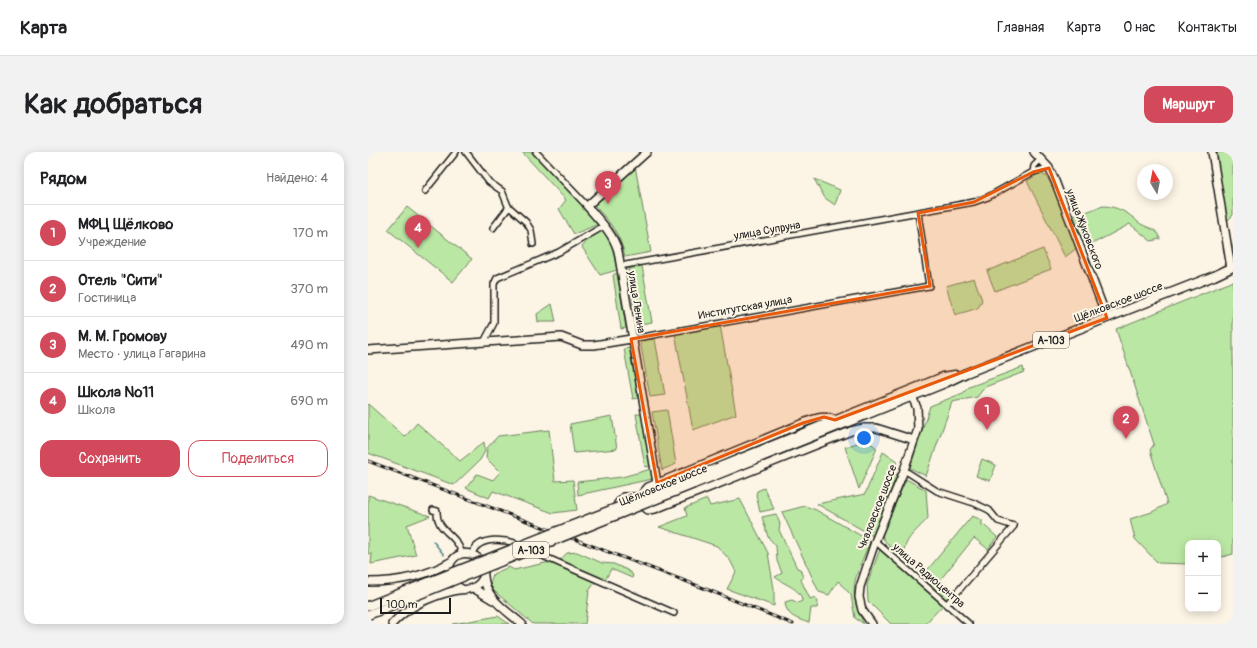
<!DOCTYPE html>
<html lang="ru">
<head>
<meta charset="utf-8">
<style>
  :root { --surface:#fff; --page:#f2f2f2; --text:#202124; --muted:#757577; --line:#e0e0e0; --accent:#d1495b }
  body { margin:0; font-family:Pangolin,sans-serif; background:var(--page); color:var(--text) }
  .controls { position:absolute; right:12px; bottom:12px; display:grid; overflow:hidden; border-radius:8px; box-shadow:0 2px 10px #0003 }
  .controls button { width:36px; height:36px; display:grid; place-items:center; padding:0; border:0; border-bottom:1px solid var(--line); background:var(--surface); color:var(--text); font:20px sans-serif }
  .compass { position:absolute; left:769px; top:12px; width:36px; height:36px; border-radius:50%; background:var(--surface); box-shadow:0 2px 10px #0003; rotate:350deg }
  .scale { position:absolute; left:12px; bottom:10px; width:71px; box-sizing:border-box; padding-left:4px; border:2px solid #1c1c1c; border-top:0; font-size:11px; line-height:14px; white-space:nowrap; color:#1c1c1c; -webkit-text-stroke:3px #fcf5e5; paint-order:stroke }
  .you { position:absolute; left:496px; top:286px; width:14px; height:14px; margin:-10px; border:3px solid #fff; border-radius:50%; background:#1a73e8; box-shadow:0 0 0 6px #1a73e833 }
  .badge { display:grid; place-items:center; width:26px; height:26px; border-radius:50%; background:var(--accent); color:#fff; font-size:13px; font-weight:700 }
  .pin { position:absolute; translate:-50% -33px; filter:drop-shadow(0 1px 2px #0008) }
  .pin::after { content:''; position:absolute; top:21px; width:14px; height:12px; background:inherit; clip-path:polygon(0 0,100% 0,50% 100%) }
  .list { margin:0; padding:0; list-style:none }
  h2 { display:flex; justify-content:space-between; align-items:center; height:52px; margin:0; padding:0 16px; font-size:17px }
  h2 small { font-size:13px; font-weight:400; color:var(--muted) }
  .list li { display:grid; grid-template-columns:26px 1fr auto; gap:12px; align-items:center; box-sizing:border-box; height:56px; padding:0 16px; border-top:1px solid var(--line) }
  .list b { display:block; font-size:15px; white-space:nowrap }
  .list p { margin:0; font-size:13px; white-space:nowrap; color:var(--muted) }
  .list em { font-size:13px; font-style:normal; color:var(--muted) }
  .actions { display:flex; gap:8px; padding:12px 16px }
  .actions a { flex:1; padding:9px 0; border:1px solid var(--accent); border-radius:12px; text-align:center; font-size:14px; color:var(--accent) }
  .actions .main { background:var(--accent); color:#fff }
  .map { position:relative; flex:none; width:865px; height:472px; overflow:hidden; border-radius:12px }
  header { display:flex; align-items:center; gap:24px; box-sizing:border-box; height:56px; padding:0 20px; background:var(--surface); border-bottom:1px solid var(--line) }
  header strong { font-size:19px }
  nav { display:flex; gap:22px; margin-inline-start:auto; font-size:14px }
  .intro { display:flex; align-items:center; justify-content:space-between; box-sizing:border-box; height:96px; padding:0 24px }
  h1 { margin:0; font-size:28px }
  .button { padding:10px 18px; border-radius:12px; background:var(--accent); color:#fff; font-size:14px; font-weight:700 }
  main { display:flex; gap:24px; padding:0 24px }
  aside { flex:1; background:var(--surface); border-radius:12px; box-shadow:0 2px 10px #0003 }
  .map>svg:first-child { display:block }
  .green { fill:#bbe7a4; stroke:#6c8260 }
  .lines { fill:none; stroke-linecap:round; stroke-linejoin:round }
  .stream { stroke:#56868d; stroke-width:1.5 }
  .street-casing { stroke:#1c1c1c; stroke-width:8 }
  .secondary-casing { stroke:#1c1c1c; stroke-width:10 }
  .primary-casing { stroke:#1c1c1c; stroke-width:11 }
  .street { stroke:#fcf5e5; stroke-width:5 }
  .secondary { stroke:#fcf5e5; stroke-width:7 }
  .primary { stroke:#fcf5e5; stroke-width:8 }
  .rail-casing { stroke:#1c1c1c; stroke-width:3 }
  .rail { stroke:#fcf5e5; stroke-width:1.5; stroke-dasharray:4.5; stroke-linecap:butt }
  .primary-bridge-casing { stroke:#1c1c1c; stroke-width:11; stroke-linecap:butt }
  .primary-bridge { stroke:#fcf5e5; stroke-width:8 }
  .marked { fill:#e8590c; fill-opacity:0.2; stroke:#e8590c; stroke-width:3; stroke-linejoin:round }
  .labels { text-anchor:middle; stroke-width:4; stroke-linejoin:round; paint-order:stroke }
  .shield { fill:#fcf5e5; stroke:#5f5d58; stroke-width:1 }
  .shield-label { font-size:10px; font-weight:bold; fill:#1c1c1c }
  .street-label { font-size:11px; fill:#1c1c1c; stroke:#fcf5e5 }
</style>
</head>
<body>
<header>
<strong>Карта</strong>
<nav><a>Главная</a><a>Карта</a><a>О нас</a><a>Контакты</a></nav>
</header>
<div class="intro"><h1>Как добраться</h1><a class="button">Маршрут</a></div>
<main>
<aside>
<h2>Рядом<small>Найдено: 4</small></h2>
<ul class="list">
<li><span class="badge">1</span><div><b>МФЦ Щёлково</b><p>Учреждение</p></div><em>170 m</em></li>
<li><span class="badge">2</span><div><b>Отель &quot;Сити&quot;</b><p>Гостиница</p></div><em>370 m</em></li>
<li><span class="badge">3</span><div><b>М. М. Громову</b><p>Место · улица Гагарина</p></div><em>490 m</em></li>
<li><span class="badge">4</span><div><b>Школа №11</b><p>Школа</p></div><em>690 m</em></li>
</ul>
<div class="actions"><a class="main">Сохранить</a><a>Поделиться</a></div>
</aside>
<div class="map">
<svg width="865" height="472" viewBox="0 0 865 472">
  <rect width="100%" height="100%" fill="#fcf5e5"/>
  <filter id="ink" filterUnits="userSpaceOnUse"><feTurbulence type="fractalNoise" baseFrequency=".025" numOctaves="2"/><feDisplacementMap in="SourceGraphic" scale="8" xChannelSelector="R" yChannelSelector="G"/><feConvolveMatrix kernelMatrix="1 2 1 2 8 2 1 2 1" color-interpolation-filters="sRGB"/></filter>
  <g filter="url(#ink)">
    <path class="green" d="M 154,0 L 165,0 L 218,55 L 231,72 L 206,82 L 191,57 L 198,48 Z
      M 849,0 L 865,1 L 865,63 L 859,69 L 854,50 Z
      M 267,14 L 283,100 L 257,105 C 253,82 240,68 225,52 Z
      M 672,21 L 679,25 L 685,36 L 709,96 L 697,105 L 659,29 Z
      M 446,27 L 472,38 L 467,53 L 457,46 Z
      M 735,54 C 748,54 761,61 770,70 C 777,76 791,76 792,87 L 783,89 L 762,72 L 728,90 L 716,91 L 706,64 Z
      M 39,55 L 104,107 L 85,130 L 20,78 Z
      M 235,78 L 243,90 L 249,118 L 232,123 L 214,95 L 222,86 Z
      M 675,97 L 683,117 L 627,139 L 619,119 Z
      M 274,114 L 284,170 L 268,173 L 260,117 Z
      M 249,121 L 258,176 L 253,177 L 245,123 Z
      M 606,126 L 614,148 L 610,156 L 587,163 L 578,134 Z
      M 865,129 L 865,402 L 850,406 L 850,391 L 820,391 L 820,412 L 790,411 L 767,387 L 762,367 L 784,360 L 799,352 L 782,298 L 786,292 L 748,177 Z
      M 184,152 L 188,170 L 170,170 L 169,162 Z
      M 352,173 L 368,262 L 325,278 L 307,181 Z
      M 287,187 L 297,243 L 282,245 L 272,189 Z
      M 261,196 L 270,246 L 265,247 L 256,197 Z
      M 655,215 L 656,220 L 617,235 L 609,245 L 584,250 L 558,324 L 542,316 L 562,254 L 595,241 L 601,235 Z
      M 0,252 L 37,285 L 49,271 L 92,309 L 116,290 L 117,299 L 112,308 L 86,333 L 0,301 Z
      M 299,258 L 308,312 L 294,318 L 284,260 Z
      M 268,262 L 274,262 L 282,314 L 277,315 Z
      M 244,264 L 249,297 L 206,301 L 202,272 Z
      M 181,278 L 187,329 L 205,328 L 209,358 L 185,361 L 125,339 L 121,346 L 98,336 L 109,322 L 125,328 L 132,320 L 118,306 L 119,296 L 130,284 Z
      M 498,288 L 509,296 L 491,337 L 477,295 Z
      M 515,300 L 529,309 L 525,321 L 529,323 L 505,384 L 449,352 L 497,342 Z
      M 614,307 L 628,313 L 622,329 L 608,324 Z
      M 283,317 L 284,327 L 210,343 L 209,330 L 254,325 Z
      M 538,327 L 558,338 L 560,366 C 551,377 539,384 536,398 L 524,397 L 516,388 L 514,383 Z
      M 396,336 L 406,357 L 392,360 L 388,343 L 389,339 Z
      M 0,343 L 62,364 L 39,373 L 48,403 L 3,412 L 4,402 L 0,402 Z
      M 339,347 L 342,354 L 372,347 L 400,401 L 406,437 L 406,454 L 359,437 L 368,420 L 362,408 L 349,394 L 291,375 L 319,364 L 317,356 Z
      M 437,354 L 448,358 L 502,389 C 489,423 477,436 496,472 L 487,466 L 483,443 L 470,429 L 461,443 L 451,440 L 414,360 Z
      M 408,362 L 412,372 L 411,378 L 429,416 L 432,417 L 435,425 L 433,428 L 442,447 L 447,445 L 450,450 L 449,456 L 443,456 L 441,471 C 429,467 418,464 417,450 L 424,448 L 430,451 L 434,449 C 434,437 415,432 407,425 L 414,421 L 409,409 L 408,394 L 400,385 L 394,365 Z
      M 604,364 L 614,368 L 614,374 L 616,373 L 629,385 L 620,397 L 606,386 L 572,428 L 586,440 L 579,449 C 574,444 557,428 556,422 Z
      M 512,397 L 575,453 L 557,472 L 523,472 L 500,449 L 499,433 Z
      M 209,400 L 234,411 L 246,412 L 259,418 L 265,423 L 264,426 L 243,417 L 235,432 L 228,429 L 221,439 L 217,472 L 165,472 L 125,438 L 122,432 L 125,422 L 141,415 L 146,418 L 177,411 L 190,410 L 199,401 Z
      M 130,464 L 141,472 L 85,472 Z"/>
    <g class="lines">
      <path class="stream" d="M 65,389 L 76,403"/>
      <defs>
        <path id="street" d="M 98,0 L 121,30 L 134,39 L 140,54 L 158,70 L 163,78 L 165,92
          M 168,0 L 219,54
          M 665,20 L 666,14 L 673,7
          M 57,39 L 88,0
          M 125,76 L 141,55
          M 252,114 L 606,50 L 620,45 L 665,20 L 681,16
          M 263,187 L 561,134 L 550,61
          M 116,190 L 126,171 L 126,132 L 129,126 L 191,100 L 236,74
          M 536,318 L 569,339 L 606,351 L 621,358 L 630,369 L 646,374 L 579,452
          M 249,351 L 255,344 L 272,344
          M 65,358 L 69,359 C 68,380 89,381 94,402
          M 507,389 L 601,472
          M 161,398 L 306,461
          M 104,402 C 110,383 140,387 154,394"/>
        <path id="secondary" d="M 279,0 L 219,54 C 231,68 245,81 250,99 L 289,331
          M 666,0 L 681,16 L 687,29 L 739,166
          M 844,0 L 863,116
          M 0,198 L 193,185 L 214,193 L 226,193 L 263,187
          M 467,268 C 456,262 446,267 435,271 L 280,335 L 272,344 L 274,353 L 280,358 L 287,357 L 483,279 L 496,276 L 508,276 L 546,288
          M 116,424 C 117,446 138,458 154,472
          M 0,430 C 29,430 59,424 84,409
          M 105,436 L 125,448
          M 24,472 C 39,455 63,444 85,439 C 92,437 101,439 108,434 C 119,427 119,410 107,404 C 85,392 68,425 94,437
          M 504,472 L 494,458 L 491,445 L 492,435 L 508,387 L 535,321 L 550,277 L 549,256 L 542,240"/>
        <path id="primary" d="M 324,326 L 575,225 L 587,223
          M 326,332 L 577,231 L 598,221 L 846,124 L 865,115"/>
      </defs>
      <use href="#street" class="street-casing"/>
      <use href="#secondary" class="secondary-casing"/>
      <use href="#primary" class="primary-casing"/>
      <use href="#street" class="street"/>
      <use href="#secondary" class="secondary"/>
      <use href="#primary" class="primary"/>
      <defs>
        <path id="rail" d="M 0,309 L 333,435 L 425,472"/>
      </defs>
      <use href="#rail" class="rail-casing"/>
      <use href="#rail" class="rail"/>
      <defs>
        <path id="primary-bridge" d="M 0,454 L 324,326
          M 0,463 L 326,332"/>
      </defs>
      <use href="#primary-bridge" class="primary-bridge-casing"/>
      <use href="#primary-bridge" class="primary-bridge"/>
    </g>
  </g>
  <path class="marked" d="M 681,16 L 739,166 L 467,268 L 456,265 L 435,271 L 289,331 L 263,187 L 562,134 L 550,61 L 606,50 L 665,20 Z"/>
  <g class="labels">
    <g class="shield">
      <rect x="665" y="180" width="36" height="16" rx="3"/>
      <rect x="145" y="390" width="36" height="16" rx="3"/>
    </g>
    <g class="shield-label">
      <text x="683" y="192">А-103</text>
      <text x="163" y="402">А-103</text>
    </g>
    <g class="street-label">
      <text transform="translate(717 77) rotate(69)" y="4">улица Жуковского</text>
      <text transform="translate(399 78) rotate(-10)" y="4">улица Супруна</text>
      <text transform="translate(269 150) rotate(81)" y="4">улица Ленина</text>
      <text transform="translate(750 150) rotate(-21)" y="4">Щёлковское шоссе</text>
      <text transform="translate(377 155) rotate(-10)" y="4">Институтская улица</text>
      <text transform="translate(295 333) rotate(-22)" y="4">Щёлковское шоссе</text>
      <text transform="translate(509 355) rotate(-69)" y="4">Чкаловское шоссе</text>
      <text transform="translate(561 423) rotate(41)" y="4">улица Радиоцентра</text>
    </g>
  </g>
</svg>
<div class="controls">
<button>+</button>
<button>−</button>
</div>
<svg class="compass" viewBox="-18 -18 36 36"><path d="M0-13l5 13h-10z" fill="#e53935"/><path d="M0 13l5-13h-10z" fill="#757577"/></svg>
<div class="scale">100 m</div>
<div class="you"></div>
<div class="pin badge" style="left:619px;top:278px">1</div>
<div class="pin badge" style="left:758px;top:287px">2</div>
<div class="pin badge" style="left:240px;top:52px">3</div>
<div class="pin badge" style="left:50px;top:96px">4</div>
</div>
</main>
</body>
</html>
